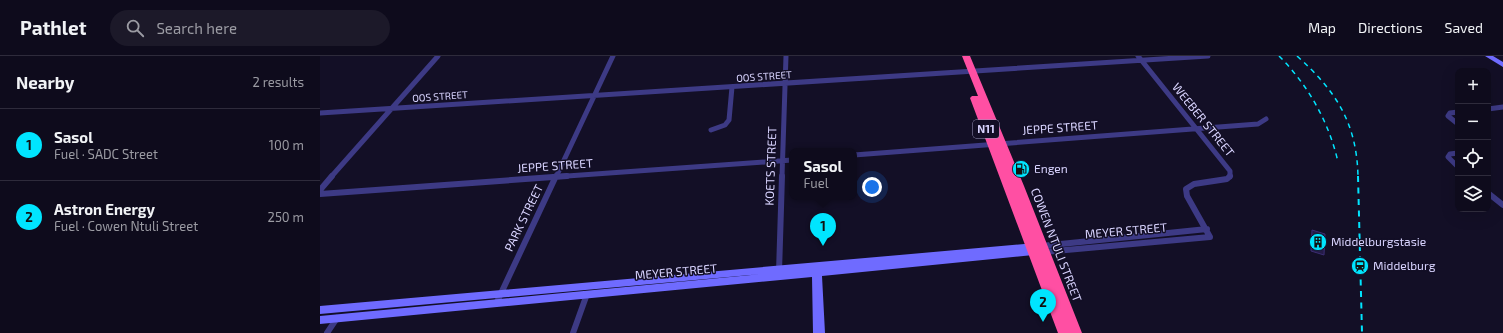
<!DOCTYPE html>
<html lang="en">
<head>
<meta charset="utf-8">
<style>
  :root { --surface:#0e0b1c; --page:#1c1929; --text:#f1f3f6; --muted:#9b9ba3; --line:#2e2b3b; --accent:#00e5ff }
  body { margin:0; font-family:"Exo 2",sans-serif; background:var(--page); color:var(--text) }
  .controls { position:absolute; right:12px; top:12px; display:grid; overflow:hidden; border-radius:8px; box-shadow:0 4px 16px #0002 }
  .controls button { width:36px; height:36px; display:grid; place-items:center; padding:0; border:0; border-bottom:1px solid var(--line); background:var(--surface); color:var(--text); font:20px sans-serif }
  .you { position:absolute; left:552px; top:131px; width:14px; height:14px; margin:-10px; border:3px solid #fff; border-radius:50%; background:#1a73e8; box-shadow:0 0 0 6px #1a73e833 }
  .badge { display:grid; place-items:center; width:26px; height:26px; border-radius:50%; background:var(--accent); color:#111; font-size:13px; font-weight:700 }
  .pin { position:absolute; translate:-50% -33px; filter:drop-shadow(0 1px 2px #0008) }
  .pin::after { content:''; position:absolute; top:21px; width:14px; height:12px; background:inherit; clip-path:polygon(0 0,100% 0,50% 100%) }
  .popup { position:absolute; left:469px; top:92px; width:68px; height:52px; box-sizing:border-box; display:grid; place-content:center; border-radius:8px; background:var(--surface); filter:drop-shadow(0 1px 3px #0005); font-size:13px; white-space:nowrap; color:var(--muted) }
  .popup b { font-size:15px; color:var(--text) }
  .popup::after { content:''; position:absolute; left:50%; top:100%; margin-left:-8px; border:8px solid transparent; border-top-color:var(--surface) }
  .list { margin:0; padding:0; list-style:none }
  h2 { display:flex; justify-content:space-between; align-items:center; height:52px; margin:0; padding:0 16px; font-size:17px }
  h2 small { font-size:13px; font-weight:400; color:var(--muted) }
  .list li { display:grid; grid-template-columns:26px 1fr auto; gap:12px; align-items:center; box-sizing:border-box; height:72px; padding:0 16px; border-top:1px solid var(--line) }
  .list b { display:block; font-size:15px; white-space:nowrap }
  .list p { margin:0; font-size:13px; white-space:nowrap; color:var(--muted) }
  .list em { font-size:13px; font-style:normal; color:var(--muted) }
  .icon { flex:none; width:22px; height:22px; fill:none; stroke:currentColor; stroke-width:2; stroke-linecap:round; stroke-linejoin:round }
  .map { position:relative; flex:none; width:1183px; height:277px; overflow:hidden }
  header { display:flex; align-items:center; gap:24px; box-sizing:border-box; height:56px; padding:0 20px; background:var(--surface); border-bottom:1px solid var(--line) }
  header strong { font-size:19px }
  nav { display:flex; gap:22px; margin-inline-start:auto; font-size:14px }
  .search { width:280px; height:36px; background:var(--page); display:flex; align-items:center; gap:10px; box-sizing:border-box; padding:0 14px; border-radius:22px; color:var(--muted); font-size:15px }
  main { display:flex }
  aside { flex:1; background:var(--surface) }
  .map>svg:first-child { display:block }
  .building { fill:#241b47; stroke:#3b2d73 }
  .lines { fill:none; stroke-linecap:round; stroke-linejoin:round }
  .street-far1 { stroke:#3d3a85; stroke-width:5 }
  .street { stroke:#3d3a85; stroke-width:6 }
  .secondary { fill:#6f6bff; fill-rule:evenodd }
  .highway { fill:#ff4fa3; fill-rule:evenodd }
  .rail-far1 { stroke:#00e5ff; stroke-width:1.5; stroke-dasharray:5 4.5; stroke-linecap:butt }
  .rail { stroke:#00e5ff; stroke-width:2; stroke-dasharray:6 5.5; stroke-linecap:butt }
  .labels { text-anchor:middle; stroke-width:3; stroke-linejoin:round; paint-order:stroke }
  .far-street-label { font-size:10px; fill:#d9d4ff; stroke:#130f26 }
  .shield { fill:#130f26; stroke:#9e99be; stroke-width:1 }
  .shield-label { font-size:11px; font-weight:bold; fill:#d9d4ff }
  .street-label { font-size:12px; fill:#d9d4ff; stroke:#130f26 }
  .poi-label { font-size:12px; fill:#d9d4ff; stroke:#130f26; text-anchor:start }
</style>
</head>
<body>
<header>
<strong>Pathlet</strong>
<div class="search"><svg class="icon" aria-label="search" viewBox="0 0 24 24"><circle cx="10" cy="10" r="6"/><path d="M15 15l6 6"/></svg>Search here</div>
<nav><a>Map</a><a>Directions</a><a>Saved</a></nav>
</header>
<main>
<aside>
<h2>Nearby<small>2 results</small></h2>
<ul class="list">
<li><span class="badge">1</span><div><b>Sasol</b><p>Fuel · SADC Street</p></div><em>100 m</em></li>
<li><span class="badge">2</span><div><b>Astron Energy</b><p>Fuel · Cowen Ntuli Street</p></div><em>250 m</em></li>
</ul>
</aside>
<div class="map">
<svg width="1183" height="277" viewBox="0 0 1183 277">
  <rect width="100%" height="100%" fill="#130f26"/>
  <path class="building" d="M 992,174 L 1005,178 L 1004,199 L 991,195 Z"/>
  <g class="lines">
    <path class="street-far1" d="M 818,0 L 910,115 L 910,121
      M 1168,53 L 1183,51
      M 1138,56 L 1130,57 L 1128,60 L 1138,68
      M 0,57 L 888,0
      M 391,74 L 405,69 L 409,64 L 412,31
      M 1138,97 L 1130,98 L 1128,101 L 1138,111
      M 534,99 L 938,68 L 946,63
      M 11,121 L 118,0
      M 233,121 L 472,104
      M 236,121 L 293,0
      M 462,121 L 466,0"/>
    <path class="street" d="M 0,134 L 12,120
      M 1168,137 L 1183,149
      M 0,138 L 247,120
      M 721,190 L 887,173
      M 724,196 L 890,181 L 867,140 L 866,133 L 874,128 L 907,123 L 910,120
      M 459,216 L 462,120
      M 176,248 L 236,120
      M 7,277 L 17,262
      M 253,277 L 267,238"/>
    <path class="secondary" d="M 1165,0 L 1173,0 L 1183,6 L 1183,11 Z
      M 716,187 L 719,188 L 721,190 L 719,193 L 723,194 L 724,196 L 723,198 L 502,220 L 505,277 L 493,277 L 492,221 L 0,268 L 0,260 L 474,215 L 0,258 L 0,250 Z"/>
    <path class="highway" d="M 642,0 L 650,0 L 704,130 L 762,277 L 738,277 L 650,42 L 652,40 L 658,40 Z"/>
    <path class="rail-far1" d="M 959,0 C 988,29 1009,66 1018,106
      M 977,0 C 1016,35 1037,67 1038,121"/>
    <path class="rail" d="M 1038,120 L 1042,277"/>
  </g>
  <defs>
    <symbol id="fuel-disc" viewBox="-11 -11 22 22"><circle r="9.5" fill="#00e5ff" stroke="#130f26"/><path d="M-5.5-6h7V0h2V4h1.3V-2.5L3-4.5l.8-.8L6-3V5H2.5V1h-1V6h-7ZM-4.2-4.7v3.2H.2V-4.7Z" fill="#111"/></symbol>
    <symbol id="building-disc" viewBox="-11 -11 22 22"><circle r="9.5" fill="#00e5ff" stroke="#130f26"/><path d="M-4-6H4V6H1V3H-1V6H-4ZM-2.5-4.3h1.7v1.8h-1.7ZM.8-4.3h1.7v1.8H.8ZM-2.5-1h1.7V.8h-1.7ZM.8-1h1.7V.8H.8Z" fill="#111"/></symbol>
    <symbol id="station-disc" viewBox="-11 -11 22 22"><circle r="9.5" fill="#00e5ff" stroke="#130f26"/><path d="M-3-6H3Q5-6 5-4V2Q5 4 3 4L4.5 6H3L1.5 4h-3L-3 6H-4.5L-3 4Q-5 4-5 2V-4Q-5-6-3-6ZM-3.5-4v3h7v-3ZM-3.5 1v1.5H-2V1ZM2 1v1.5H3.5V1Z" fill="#111"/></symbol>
  </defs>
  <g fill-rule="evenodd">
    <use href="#fuel-disc" x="691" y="103" width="20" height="20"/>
    <use href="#building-disc" x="988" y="176" width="20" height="20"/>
    <use href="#station-disc" x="1030" y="200" width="20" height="20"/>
  </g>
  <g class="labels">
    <g class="far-street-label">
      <text transform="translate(444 20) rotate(-4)" y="4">OOS STREET</text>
      <text transform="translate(120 40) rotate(-4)" y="4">OOS STREET</text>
    </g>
    <rect class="shield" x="653" y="64" width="26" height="18" rx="3"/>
    <g class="shield-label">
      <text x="666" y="77">N11</text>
    </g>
    <g class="street-label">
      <text transform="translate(883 64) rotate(51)" y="4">WEEBER STREET</text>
      <text transform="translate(740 72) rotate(-4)" y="4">JEPPE STREET</text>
      <text transform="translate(235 110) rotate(-4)" y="4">JEPPE STREET</text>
      <text transform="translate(451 110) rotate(-88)" y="4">KOETS STREET</text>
      <text transform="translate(204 162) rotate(-64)" y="4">PARK STREET</text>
      <text transform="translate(806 175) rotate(-5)" y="4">MEYER STREET</text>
      <text transform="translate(736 189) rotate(69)" y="4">COWEN NTULI STREET</text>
      <text transform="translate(356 216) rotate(-5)" y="4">MEYER STREET</text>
    </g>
    <g class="poi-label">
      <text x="714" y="117">Engen</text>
      <text x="1011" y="190">Middelburgstasie</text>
      <text x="1053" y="214">Middelburg</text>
    </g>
  </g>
</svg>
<div class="controls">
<button>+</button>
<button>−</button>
<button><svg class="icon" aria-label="locate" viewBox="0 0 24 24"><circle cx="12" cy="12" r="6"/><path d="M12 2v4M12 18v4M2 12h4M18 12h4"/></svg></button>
<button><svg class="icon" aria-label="layers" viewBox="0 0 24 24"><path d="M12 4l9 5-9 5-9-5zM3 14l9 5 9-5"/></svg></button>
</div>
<div class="you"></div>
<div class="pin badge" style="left:503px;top:190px">1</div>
<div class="popup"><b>Sasol</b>Fuel</div>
<div class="pin badge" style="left:723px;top:266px">2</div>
</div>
</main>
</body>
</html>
